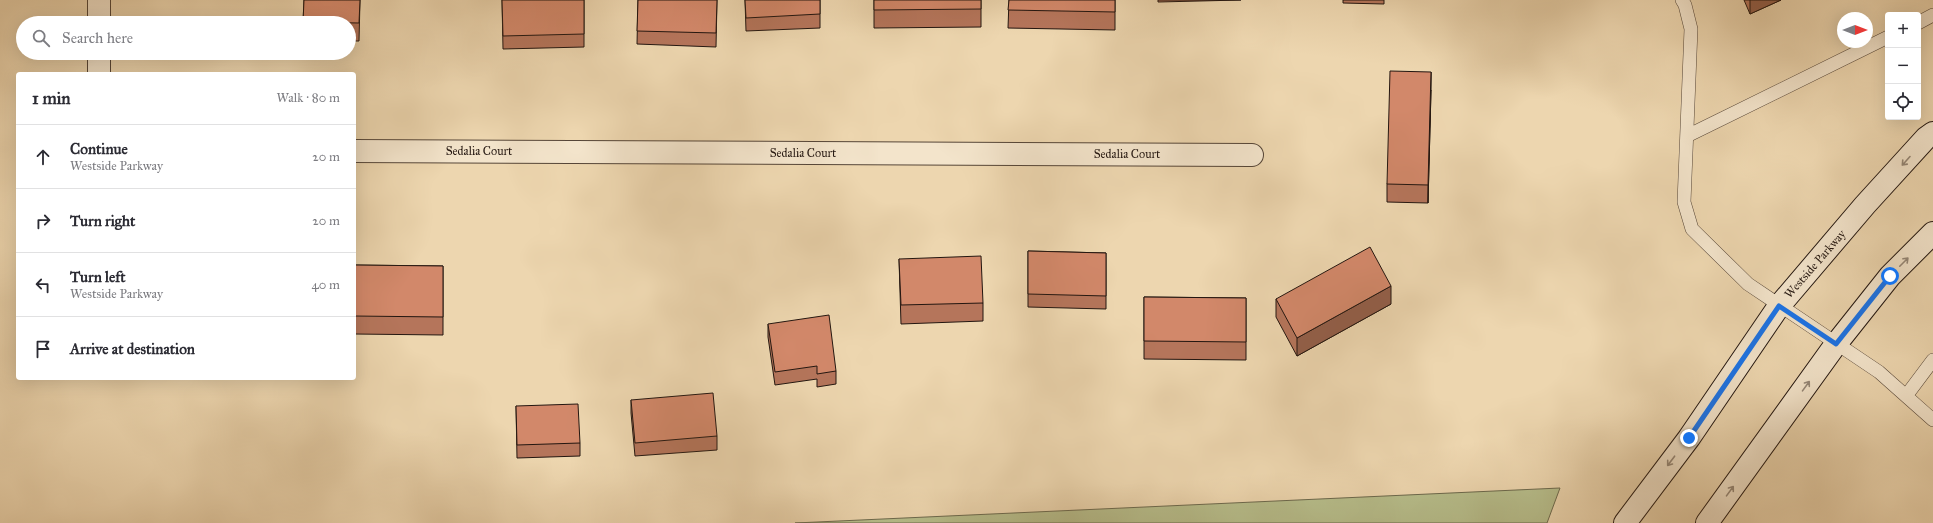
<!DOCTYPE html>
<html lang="en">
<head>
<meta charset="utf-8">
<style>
  :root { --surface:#fff; --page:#f7f7f7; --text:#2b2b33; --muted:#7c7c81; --line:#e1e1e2 }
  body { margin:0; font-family:"IM FELL Great Primer",serif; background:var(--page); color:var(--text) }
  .controls { position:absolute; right:12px; top:12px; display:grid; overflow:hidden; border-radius:4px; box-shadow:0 4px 16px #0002 }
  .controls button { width:36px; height:36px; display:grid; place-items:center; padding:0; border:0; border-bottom:1px solid var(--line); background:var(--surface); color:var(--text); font:20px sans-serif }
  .compass { position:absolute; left:1837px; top:12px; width:36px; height:36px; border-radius:50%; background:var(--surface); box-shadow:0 4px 16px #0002; rotate:90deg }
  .stop { position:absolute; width:12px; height:12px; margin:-9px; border:3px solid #1a73e8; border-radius:50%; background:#fff }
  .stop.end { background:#1a73e8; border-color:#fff; box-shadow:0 1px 4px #0008 }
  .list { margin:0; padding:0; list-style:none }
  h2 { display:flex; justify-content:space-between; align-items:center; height:52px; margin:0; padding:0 16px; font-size:17px }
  h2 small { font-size:13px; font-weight:400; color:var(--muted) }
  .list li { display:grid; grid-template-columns:26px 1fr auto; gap:12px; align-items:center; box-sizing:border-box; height:64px; padding:0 16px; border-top:1px solid var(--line) }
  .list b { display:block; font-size:15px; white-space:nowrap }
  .list p { margin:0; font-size:13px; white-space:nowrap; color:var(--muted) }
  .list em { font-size:13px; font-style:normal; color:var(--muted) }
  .icon { flex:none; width:22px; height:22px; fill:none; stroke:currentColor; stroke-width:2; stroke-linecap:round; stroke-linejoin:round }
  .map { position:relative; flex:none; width:1933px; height:523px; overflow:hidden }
  .search { position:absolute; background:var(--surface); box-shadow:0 4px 16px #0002; left:16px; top:16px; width:340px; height:44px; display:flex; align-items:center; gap:10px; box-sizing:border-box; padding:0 14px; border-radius:22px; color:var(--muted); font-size:15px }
  .panel { position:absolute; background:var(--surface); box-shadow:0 4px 16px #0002; left:16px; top:72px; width:340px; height:308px; border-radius:4px }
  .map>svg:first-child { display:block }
  .green { fill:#b7be8c; stroke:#6d6a4e }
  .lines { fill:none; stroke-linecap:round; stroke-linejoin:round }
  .service-casing { stroke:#564638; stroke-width:14 }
  .minor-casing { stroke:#564638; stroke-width:24 }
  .secondary-casing { stroke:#231610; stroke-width:24 }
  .service { stroke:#f3e4cb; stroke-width:13 }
  .minor { stroke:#f3e4cb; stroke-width:22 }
  .secondary { stroke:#f3e4cb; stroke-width:22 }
  .wall { fill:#b5755b; stroke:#231610 }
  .shaded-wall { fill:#935f4a; stroke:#231610 }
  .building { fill:#d2886a; stroke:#231610 }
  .oneway { stroke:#958777 }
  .route { stroke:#1a73e8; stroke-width:5 }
  .labels { text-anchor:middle; stroke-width:3; stroke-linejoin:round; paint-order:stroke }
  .street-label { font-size:12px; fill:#231610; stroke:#f3e4cb }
</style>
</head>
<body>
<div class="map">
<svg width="1933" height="523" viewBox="0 0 1933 523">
  <rect width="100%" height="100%" fill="#edd6af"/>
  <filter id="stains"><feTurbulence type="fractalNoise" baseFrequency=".005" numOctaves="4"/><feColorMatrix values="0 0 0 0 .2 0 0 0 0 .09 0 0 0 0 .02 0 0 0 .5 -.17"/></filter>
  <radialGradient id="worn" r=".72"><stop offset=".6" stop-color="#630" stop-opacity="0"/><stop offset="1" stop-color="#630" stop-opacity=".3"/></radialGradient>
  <path class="green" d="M 1560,488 L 1547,523 L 795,523 Z"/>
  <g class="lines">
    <defs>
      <path id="service" d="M 1682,0 L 1685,5 L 1691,29 L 1684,202 L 1692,229 L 1748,284 L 1879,372 L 1933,420
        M 1918,23 L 1933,15
        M 1687,136 L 1888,37
        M 1906,396 L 1933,360"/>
      <path id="minor" d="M 99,23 L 99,0
        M 99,74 L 99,53
        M 354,151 L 1252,155"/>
      <path id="secondary" d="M 1625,523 L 1689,438 L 1779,306 L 1865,205 L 1926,138 L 1933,133
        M 1707,523 L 1836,344 L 1890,276 L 1933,233"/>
    </defs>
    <use href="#service" class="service-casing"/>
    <use href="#minor" class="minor-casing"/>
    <use href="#secondary" class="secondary-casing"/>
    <use href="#service" class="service"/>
    <use href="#minor" class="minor"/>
    <use href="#secondary" class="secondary"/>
  </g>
  <path class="wall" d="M 304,0 L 360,0 L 359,41 L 349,41 L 349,23 L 303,23 Z
    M 502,0 L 584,0 L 584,47 L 503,49 Z
    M 638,0 L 717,0 L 716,47 L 637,44 Z
    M 745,0 L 820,0 L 820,28 L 746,31 Z
    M 874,0 L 981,0 L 981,27 L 874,28 Z
    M 1009,0 L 1115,0 L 1115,30 L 1008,28 Z
    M 1158,0 L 1241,0 L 1158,2 Z
    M 1343,0 L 1384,0 L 1384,4 L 1343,3 Z
    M 1744,0 L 1781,0 L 1750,14 Z
    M 1431,90 L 1428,203 L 1387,202 L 1387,184 Z
    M 1028,251 L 1106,253 L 1106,309 L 1028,307 Z
    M 899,259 L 983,303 L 983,321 L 901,324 Z
    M 354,265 L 443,266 L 443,335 L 354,334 Z
    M 1144,297 L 1246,298 L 1246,360 L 1144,359 Z
    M 1276,299 L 1391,304 L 1297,356 L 1276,317 Z
    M 768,324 L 836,371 L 836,384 L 817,387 L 817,379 L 775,385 L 768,337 Z
    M 631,400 L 717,436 L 717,450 L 635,456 L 631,413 Z
    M 516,406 L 580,443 L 580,456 L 517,458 Z"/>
  <path class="shaded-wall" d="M 1750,0 L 1781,0 L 1750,14 Z
    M 1431,72 L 1431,90 L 1428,203 L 1428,185 Z
    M 1391,286 L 1391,304 L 1297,356 L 1297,338 Z"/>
  <path class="building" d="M 304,0 L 360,0 L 359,23 L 303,22 Z
    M 502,0 L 584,0 L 584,34 L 503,36 Z
    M 638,0 L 717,0 L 716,33 L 637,31 Z
    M 745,0 L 820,0 L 820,14 L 746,18 Z
    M 874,0 L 981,0 L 981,9 L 874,10 Z
    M 1009,0 L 1115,0 L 1115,12 L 1008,10 Z
    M 1390,71 L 1431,72 L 1428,185 L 1387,184 Z
    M 1370,247 L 1391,286 L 1297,338 L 1276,299 Z
    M 1028,251 L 1106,253 L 1106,296 L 1028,294 Z
    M 981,256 L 983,303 L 901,305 L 899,259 Z
    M 354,265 L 443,266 L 443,317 L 354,316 Z
    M 1144,297 L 1246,298 L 1246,342 L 1144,341 Z
    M 829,315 L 836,371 L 817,374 L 817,366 L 775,372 L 768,324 Z
    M 713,393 L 717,436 L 635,443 L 631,400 Z
    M 578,404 L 580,443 L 517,445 L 516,406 Z"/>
  <defs><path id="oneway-shaft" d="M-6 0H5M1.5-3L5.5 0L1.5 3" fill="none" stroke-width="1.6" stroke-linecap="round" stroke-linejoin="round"/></defs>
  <g class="oneway">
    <use href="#oneway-shaft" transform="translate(1906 161) rotate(132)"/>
    <use href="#oneway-shaft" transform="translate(1904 262) rotate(-45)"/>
    <use href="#oneway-shaft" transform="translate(1806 386) rotate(-54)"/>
    <use href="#oneway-shaft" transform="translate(1671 461) rotate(127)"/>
    <use href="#oneway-shaft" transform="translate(1730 491) rotate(-54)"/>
  </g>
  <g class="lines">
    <path class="route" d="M 1689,438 L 1779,306 L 1836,344 L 1890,276"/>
  </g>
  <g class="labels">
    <g class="street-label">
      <text x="479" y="155">Sedalia Court</text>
      <text x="803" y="157">Sedalia Court</text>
      <text x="1127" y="158">Sedalia Court</text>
      <text transform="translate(1815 264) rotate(-49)" y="4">Westside Parkway</text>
    </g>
  </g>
  <rect width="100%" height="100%" filter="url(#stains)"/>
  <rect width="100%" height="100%" fill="url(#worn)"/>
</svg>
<div class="controls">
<button>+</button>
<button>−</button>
<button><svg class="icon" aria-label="locate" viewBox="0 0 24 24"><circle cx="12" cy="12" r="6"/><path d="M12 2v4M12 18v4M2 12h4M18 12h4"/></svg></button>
</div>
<svg class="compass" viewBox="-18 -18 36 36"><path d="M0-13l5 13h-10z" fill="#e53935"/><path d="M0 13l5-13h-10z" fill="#7c7c81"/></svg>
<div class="stop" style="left:1890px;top:276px"></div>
<div class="stop end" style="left:1689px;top:438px"></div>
<div class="search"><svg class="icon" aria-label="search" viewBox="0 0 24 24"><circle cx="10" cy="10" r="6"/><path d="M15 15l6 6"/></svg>Search here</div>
<section class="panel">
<h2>1 min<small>Walk · 80 m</small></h2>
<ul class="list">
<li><svg class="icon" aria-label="ahead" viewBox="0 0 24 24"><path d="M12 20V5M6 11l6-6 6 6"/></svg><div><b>Continue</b><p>Westside Parkway</p></div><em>20 m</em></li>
<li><svg class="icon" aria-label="right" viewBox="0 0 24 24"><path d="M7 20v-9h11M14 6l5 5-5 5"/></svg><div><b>Turn right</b></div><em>20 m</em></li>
<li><svg class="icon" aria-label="left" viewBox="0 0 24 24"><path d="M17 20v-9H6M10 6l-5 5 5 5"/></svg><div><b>Turn left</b><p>Westside Parkway</p></div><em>40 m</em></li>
<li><svg class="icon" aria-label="arrive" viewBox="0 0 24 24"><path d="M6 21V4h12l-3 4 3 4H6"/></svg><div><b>Arrive at destination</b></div></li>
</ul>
</section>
</div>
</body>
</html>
